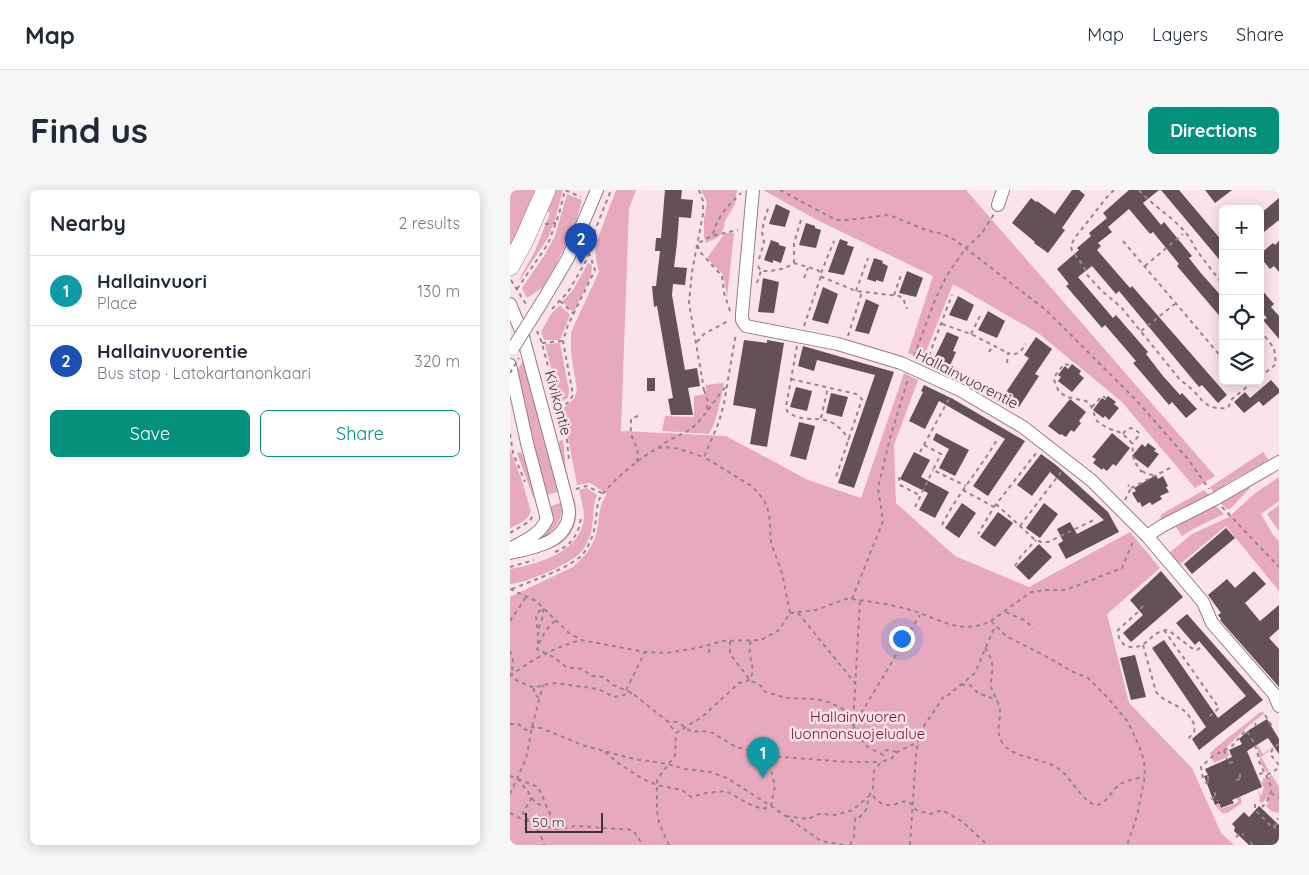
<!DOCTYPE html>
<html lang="en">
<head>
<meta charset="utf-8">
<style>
  :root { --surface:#fff; --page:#f6f6f7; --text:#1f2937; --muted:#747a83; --line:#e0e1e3; --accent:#03917d }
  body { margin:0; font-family:Quicksand,sans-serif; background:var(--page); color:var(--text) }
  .controls { position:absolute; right:15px; top:15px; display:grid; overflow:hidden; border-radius:8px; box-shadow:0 2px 12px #0003 }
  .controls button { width:45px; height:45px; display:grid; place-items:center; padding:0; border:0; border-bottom:1px solid var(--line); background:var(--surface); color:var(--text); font:25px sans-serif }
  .scale { position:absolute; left:15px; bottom:12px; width:78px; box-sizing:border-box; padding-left:5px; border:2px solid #3d3437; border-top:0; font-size:14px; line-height:18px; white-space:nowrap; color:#3d3437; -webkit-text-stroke:4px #fae3e9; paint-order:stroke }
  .you { position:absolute; left:391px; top:448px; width:18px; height:18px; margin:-12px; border:4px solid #fff; border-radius:50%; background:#1a73e8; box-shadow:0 0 0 8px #1a73e833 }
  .badge { display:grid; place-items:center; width:32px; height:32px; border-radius:50%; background:var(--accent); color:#fff; font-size:16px; font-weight:700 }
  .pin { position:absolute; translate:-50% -41px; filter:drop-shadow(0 1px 2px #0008) }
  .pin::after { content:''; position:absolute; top:26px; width:18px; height:15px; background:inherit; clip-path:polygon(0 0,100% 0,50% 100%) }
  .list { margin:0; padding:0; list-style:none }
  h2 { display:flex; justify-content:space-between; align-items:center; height:65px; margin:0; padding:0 20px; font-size:21px }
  h2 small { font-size:16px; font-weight:400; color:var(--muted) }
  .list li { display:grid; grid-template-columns:32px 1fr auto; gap:15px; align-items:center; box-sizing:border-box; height:70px; padding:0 20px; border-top:1px solid var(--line) }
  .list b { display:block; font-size:19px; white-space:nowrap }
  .list p { margin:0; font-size:16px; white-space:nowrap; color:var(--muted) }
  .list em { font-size:16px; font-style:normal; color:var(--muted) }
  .actions { display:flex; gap:10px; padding:15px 20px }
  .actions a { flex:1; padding:11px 0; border:1px solid var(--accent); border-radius:8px; text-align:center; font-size:18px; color:var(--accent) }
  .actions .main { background:var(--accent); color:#fff }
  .icon { flex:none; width:28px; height:28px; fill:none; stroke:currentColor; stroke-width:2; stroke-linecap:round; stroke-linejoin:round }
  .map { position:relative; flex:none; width:769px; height:655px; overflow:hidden; border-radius:8px }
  header { display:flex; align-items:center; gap:30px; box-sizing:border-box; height:70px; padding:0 25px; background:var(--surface); border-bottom:1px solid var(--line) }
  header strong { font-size:24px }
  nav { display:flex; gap:28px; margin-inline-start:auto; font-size:18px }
  .intro { display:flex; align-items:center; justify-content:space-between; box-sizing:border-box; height:120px; padding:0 30px }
  h1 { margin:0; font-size:35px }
  .button { padding:12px 22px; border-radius:8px; background:var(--accent); color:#fff; font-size:18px; font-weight:700 }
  main { display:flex; gap:30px; padding:0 30px }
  aside { flex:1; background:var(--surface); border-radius:8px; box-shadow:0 2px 12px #0003 }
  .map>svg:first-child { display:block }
  .green { fill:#e7a9bd }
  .building { fill:#635156 }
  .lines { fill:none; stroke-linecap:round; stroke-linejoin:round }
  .minor-casing { stroke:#937e84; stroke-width:14 }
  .highway-casing { stroke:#937e84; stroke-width:20 }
  .path { stroke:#96868b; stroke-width:2; stroke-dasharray:4 4; stroke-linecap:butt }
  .minor { stroke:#fff; stroke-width:12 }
  .highway { stroke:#fff; stroke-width:19 }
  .minor-bridge-casing { stroke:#937e84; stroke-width:14; stroke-linecap:butt }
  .path-bridge { stroke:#96868b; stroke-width:2; stroke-dasharray:4 4; stroke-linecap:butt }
  .minor-bridge { stroke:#fff; stroke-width:12 }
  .labels { text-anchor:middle; stroke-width:5; stroke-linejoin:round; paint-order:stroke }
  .street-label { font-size:15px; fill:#3d3437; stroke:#fae3e9 }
  .park-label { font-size:15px; fill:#710b3e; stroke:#fae3e9 }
</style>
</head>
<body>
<header>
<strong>Map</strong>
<nav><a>Map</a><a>Layers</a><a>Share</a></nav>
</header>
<div class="intro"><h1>Find us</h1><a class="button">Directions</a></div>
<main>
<aside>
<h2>Nearby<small>2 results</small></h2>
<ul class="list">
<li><span class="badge" style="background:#0f9aa8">1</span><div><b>Hallainvuori</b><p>Place</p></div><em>130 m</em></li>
<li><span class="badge" style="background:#1a4fb4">2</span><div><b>Hallainvuorentie</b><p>Bus stop · Latokartanonkaari</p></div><em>320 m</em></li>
</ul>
<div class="actions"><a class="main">Save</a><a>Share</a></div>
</aside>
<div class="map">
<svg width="769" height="655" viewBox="0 0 769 655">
  <rect width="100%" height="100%" fill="#fae3e9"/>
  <path class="green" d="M 0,0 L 29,0 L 0,62 Z
    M 42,0 L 53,0 L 46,27 L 38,48 L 10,90 L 9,90 L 25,61 L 40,23 L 36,21 Z
    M 106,0 L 126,0 L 119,19 L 111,241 L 216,246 L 298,290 L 351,308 L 394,183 L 408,190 L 384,255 L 386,313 L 445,366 L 519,397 L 620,342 L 650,378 L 597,424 L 619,513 L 682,578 L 711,643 L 724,655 L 0,655 L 0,406 L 2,406 L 63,377 C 72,369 82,358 86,345 C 90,330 87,318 97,304 L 80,293 L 67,295 L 53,222 L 53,219 L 64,209 L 67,200 L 61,163 L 61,142 L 89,82 L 86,70 L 85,56 Z
    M 191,0 L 227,0 L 225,14 L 215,31 L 214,38 L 209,47 L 196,53 L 194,47 L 194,29 L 197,12 Z
    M 253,0 L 456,0 L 705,286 L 685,298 L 611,211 L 528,143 L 443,94 L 413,169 L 398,163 L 423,86 L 309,31 Z
    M 57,4 L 72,10 L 65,36 L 47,72 L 32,98 L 17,108 L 12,98 L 34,66 L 45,46 Z
    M 215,43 L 224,43 L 217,107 L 213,85 L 197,68 Z
    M 78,73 L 82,75 L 81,86 L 65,120 L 62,121 L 52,112 L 63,100 Z
    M 50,115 L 60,125 L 51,148 L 50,150 L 34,150 L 31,142 L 41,124 Z
    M 50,153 L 59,200 L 58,208 L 51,212 L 49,209 L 35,154 Z
    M 15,167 L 49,301 L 35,306 L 7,181 Z
    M 214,193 C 210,210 208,228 199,244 L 152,241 L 155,226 L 184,227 L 184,206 L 196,204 L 196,195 Z
    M 53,250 L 56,280 L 60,297 L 57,298 L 51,276 L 49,251 Z
    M 0,260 L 12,290 L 21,322 C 17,331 9,334 0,338 Z
    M 11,262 L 19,280 L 27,306 L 23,307 L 7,263 Z
    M 753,262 L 759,270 L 716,294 L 707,303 L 704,303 L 700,297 Z
    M 769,287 L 769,311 L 751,324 L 763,345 L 769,351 L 769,401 L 716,336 L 670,374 L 659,363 L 682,344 L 719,327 L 744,304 Z
    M 737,295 L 740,298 L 720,319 L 717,319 L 708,311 Z
    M 77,298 L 87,305 C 82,317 84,330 81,343 C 79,350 75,358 70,363 C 60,374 14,394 0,394 L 0,379 C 28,374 72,362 74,327 C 74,318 71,309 69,300 Z
    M 694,300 L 700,306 L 690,309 L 652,329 L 650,327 L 652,324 Z
    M 64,308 C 71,331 62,352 39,359 L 34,357 L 43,354 L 60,309 Z
    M 52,312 C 53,329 46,340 32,349 L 30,346 L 39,317 Z
    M 703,313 L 714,324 L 683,339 L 672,346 L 664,334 Z
    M 769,315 L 769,341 L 757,324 Z
    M 750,522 L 755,523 L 736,538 L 717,557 L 719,566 L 704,573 L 700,563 C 716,548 734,536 750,522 Z
    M 748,555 L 753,564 L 764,556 L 764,557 L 751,567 L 759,581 L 757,583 L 751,574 L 747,556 Z
    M 761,584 L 769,597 L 769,623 L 761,621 L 756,616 L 759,611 L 757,608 L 752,613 L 749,611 L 750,608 L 748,600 L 751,606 L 754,598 L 748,588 L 753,593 L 753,588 L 756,588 L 757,589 Z
    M 723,598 C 729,602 732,607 731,614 L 717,623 L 712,623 L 705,615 L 708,613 L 711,619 L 727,613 L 728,611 Z"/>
  <path class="building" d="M 155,0 L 172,0 L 171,9 L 183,10 L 181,28 L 169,27 L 167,53 L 164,77 L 177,78 L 175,95 L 163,94 L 162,105 L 175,180 L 187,178 L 190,196 L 178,198 L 183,225 L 161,225 L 158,209 L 163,208 L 147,116 L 144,117 L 142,96 L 146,96 L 150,61 L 145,61 L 146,48 L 151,48 Z
    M 562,0 L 569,0 L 575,5 L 552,38 L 555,40 L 538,63 L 524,53 L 525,52 L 502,33 L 521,8 L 526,12 L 527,11 L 545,24 Z
    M 619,0 L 649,0 L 633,13 L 651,35 L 654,32 L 682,66 L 679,68 L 690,82 L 713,108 L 713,130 L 667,76 L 669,74 L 643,42 L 640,44 L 619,19 L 598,37 L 602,42 L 588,53 L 591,56 L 587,60 L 620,98 L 622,96 L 717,205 L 708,213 L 692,195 L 689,197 L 609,101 L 606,104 L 582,76 L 568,87 L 603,128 L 606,125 L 638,162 L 636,164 L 653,186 L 670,205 L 672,203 L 687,219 L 676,228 L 662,212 L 659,215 L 642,195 L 623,173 L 626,171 L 595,135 L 592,138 L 575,118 L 556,96 L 559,94 L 547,79 L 569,60 L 567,58 L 581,46 L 579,43 L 597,28 L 593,23 Z
    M 651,0 L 669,0 L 713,52 L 713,74 Z
    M 695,0 L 722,0 L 705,13 Z
    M 769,8 L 769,30 L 754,42 L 750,38 L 750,24 Z
    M 266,14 L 280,21 L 275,37 L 259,34 Z
    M 296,33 L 305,36 L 305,38 L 311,40 L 306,58 L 289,55 Z
    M 330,49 L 338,52 L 337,55 L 344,57 L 334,85 L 318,82 Z
    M 261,50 L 269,53 L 269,55 L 276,57 L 271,73 L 263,70 L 263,73 L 254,70 Z
    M 769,51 L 769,82 L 764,76 L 760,79 L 750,67 L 750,64 L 763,53 L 765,55 Z
    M 364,68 L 373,71 L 372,73 L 378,76 L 373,92 L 366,90 L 366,92 L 357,89 Z
    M 397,81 L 413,88 L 406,107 L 389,103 Z
    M 253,88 L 269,92 L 264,123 L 248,122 Z
    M 313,97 L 328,104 L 318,134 L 302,130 Z
    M 750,98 L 764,114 L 761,117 L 769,126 L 769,149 L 753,130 L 757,128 L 750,120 Z
    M 448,106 L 464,115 L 457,131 L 439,125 Z
    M 356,109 L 369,115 L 359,144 L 345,141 Z
    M 478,121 L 495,131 L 487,148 L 468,140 Z
    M 437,142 L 449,147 L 443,161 L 446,162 L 439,178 L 422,173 Z
    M 526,147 L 542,159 L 525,184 L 529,186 L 509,217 L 492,208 L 519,168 L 514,165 Z
    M 234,150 L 257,153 L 257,150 L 274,153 L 257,257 L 240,254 L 246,219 L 223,215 Z
    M 293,156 L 384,182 L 344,298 L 328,293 L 365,185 L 307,170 L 304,181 L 288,176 Z
    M 562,174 L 571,181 L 569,184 L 574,188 L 562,202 L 548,191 L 551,187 L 548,185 L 555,176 L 558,179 Z
    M 137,188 L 145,188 L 145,201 L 137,201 Z
    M 761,190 L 769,199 L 769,203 L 753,216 L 749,211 L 734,223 L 724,212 L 735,202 L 740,208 Z
    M 414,195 L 443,209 L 515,251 L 478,306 L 463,296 L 495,249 L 429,211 L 415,239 L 399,231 L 413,202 L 411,201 Z
    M 286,197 L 302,201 L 297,221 L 280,217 Z
    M 321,203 L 338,207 L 332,227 L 316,223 Z
    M 598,206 L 606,212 L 604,214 L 609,218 L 599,230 L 595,226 L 593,228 L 583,220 L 592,208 L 595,210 Z
    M 560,209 L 576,222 L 569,231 L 571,233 L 564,242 L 561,240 L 556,247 L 551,244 L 550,245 L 538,236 Z
    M 289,232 L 305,236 L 296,270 L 280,266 Z
    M 426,243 L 459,260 L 445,286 L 429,278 L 439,259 L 423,250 Z
    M 602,243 L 620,258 L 606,276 L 603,274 L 597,281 L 593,278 L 592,280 L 583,273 L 586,269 L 582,267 Z
    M 638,253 L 646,259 L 644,261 L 649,264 L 638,278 L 622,266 L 632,254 L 635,257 Z
    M 404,262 L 420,270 L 411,287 L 439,302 L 425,328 L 409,320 L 418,303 L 390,289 Z
    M 531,264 L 546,275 L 598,322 L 609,342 L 556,369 L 548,354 L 553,351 L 547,339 L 560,332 L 567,344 L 594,330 L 540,282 L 522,306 L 507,295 Z
    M 646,285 L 648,289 L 653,286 L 658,296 L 656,297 L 659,302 L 650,306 L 652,309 L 642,315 L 640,312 L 632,317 L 630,312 L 628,313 L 622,303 L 626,301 L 624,298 Z
    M 452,313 L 466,323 L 449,348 L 435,338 Z
    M 534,313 L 548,324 L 530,348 L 516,338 Z
    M 488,322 L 503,333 L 485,357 L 470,347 Z
    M 716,338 L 725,348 L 682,384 L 674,374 Z
    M 529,354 L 542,367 L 519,390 L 506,377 Z
    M 651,381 L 673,407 L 621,452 L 613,443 L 633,425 L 620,410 Z
    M 744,381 L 756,394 L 735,413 L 750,431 L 769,415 L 769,439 L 759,448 L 769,459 L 769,497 L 710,430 L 711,429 L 708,425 L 711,423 L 698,405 L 717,389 L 725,398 Z
    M 677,424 L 753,510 L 689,560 L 682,549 L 696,537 L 642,458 L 654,450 L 708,528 L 736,506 L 689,451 L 685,455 L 666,433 Z
    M 625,465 L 636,507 L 621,510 L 610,468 Z
    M 757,529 L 769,549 L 769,564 L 758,548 L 737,561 L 752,597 L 722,610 L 724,613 L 711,618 L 709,613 L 705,615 L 699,599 L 694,586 L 698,585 L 695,579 L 722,567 L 719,560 L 732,554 L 729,549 L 739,540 Z
    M 749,616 L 769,635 L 769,655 L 739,655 L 724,641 L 725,637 L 722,634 L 734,622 L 739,627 Z"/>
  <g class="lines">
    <defs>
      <path id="minor" d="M 243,0 L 232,124 L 232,130 L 236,136 L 328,154 L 391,173 L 450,200 L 513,237 L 581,290 L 637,346 L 693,412 L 702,433 L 764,504 L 769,516
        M 488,15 L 493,0
        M 32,112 L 58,68 L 87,0
        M 0,114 L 12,143 L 56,307 C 57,312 59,318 59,323 C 57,353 23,358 0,363
        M 0,175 L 17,253 L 37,329 C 30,345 14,351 0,359
        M 637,346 L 652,336 L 705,309 L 769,272"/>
      <path id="highway" d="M 0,76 L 14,50 L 36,0"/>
    </defs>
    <use href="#minor" class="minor-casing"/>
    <use href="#highway" class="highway-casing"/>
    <path class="path" d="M 189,0 L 193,11 L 193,24 L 182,82 L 179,113 L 194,200 L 191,202
      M 270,0 L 326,30 L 337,30 L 379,25 L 416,40 L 433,44 L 445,50 L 536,120 L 625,209 L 678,269 L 699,299
      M 604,0 L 597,7 L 564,49 L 561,56 L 562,61 L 573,75 L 578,86 L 592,101 L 611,117 L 671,191 C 692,203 690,221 718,218 L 722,209 L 744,191
      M 629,0 C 646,20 674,32 685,58 L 713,95
      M 35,34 L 46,33
      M 203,44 C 209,24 217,17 231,3
      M 613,51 L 713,169
      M 249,69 L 254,52 L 252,42 L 254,31 L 259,16
      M 284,73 L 284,53 L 291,30
      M 248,76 L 251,81 C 265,81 273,80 284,73 L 308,80 L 312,87 L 346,101 L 389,106 L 393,108 L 397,119
      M 635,76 L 673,44
      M 311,83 L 324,51
      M 294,88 L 298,78
      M 1,90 L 17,116
      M 247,93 L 251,81
      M 7,99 L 38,54 L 49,24 L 55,0 L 71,7
      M 346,101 L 358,68
      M 384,105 L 392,82
      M 50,111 L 64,124
      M 42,119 L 58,102 L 76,71 L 84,43 L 101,0
      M 220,121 L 214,103 L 212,86 L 190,62 L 187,54 L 201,46 L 228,40
      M 432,134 L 461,144 L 498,163
      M 294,136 L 311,86
      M 750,140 L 764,158 L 766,174 L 750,187
      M 27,141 L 32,153 L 57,250 L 59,270
      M 631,141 L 666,113
      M 461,144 L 470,126
      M 338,146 L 352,102
      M 187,152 L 194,144 L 220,130
      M 32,153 L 53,151
      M 287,156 L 276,217 L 277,221 C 299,239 317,215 339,250
      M 479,162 L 483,156
      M 404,166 L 425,110 L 437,85 L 456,58 L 472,43 L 484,24
      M 416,173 L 442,105
      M 497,173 L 498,163 C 508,166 510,162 516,154
      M 559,175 L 554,174 L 545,186 L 544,190 L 549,202 L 557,207 L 576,211 L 580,214 L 587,231 L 597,238 L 609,242 L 619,249 L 622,254 L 624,271 L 631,281 L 630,282
      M 281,189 L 346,204 L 352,209 L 326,287
      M 731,191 L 736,197
      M 194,200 L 198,212 L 197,220
      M 582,217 L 592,206 L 596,208
      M 49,219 L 60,211 L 63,205 L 53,151 L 58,135 L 85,80 L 79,63
      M 311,228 L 318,197
      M 0,244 L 3,263 L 15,292
      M 613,244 C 618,236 624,237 630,244 L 622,254
      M 414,255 L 431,264 L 423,280 L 456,296
      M 148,258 C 158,249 171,246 182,238 C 195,227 205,209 217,195
      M 410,262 L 440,207
      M 127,272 C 129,258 127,258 122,247 C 120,242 121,235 121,229 L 130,225
      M 632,281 L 637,284 L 643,285
      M 389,287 L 390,295 L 411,306
      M 621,298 L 662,277
      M 66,299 L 76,296 L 92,303
      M 453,300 L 484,317 L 468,344
      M 615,310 L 621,298 L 618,295
      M 486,314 L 524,349 L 531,352 L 538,352 L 586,329
      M 405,317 L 423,280
      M 484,317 L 527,262
      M 712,317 L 769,377
      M 432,335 C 447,304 471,278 488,248
      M 510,336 L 551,282
      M 0,343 L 20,331 L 24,323
      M 45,362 C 61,356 70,343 71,326
      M 505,376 L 511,366 L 526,350
      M 0,377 L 24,370
      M 0,399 L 26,411 L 59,443 L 71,450 L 135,462 L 156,463 L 187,458 L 213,451 L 251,450 L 269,440 L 280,423 L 272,383 L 261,353 L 260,334 L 259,323 L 254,310 L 243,297 L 194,267
      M 2,399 C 19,392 62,377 73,364 C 81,353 85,341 86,328 C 87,322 87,315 89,310 C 93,298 137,261 149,258 C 163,255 180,263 194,267 L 209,232 L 214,213 L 226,143
      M 342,409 L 373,331 L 368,298 L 380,248 L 398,189
      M 633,416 L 628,422 L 608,440 L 609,448 L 615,456 C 639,462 638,441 658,440 L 683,459 L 687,460 L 693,456
      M 496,422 L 514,430 L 524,438
      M 280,423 L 306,420 L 336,409 L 342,409 C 361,412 381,414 400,420 C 430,428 448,446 481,431 L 496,446 L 541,469 L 561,481 L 578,488 L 598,508 L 618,532 L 630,558 L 634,571 L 635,586 L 627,626 L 617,655
      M 288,423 L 345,493
      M 0,431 L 16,407
      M 45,431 C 36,438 31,448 27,459 L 45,468 L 56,477 L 72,479 L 82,486 L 94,487 L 103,495 L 122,503 L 157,531 L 166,543
      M 481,431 L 521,402 L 536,400 L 556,400 L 612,378 L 624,349
      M 27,438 L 26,425 L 33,417
      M 654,440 L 709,518 L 696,529
      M 220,451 L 220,464 L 240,490 L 251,496 L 253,501 L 276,508 L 307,509 L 321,513 L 333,519 L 343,537 L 353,544 L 353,552 L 359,558 L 373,565 L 376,560 L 387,562
      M 28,454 L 28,440 L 33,426 L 33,417
      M 633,455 L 646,502 C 660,518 673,511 685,536 L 684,542 L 678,549
      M 475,458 C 481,466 483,473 482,482 C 482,487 480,493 481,497 C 484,505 488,511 490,519 C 491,530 485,541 492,552 C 501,569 533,567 549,579 C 561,587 574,615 587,615 C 596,614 602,600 609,595 C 616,590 627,589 634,586
      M 0,461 L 3,468 L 2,485
      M 199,463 L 200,455
      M 0,483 L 6,490 L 24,498 L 33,495 L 45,493 L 88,499 L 104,507 L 122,503
      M 0,486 C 21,470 45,457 71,450
      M 451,495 L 460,495 L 468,503 L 487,510
      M 24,498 L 24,504 L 29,508
      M 116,500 L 135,462
      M 755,525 L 762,536
      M 745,533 L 746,536
      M 0,534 L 9,534 L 13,539 L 18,540 L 22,537 L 31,538 L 75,556 L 124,569 L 158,574 L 175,579 L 200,582 L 217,588 L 264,618 L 311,651 L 334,655
      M 343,535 L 350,410
      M 343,537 L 410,425
      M 769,554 L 764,557 L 760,564 L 769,575
      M 714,560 L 717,570
      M 95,562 L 108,573 L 133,589 L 147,595 L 172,600 L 181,607 L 196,603 L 216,601 L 241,615 L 253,619 L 261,616 L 265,596 L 261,580 L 259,565 L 226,557 L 203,543 L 192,541 L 182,542 L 167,532 L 157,531
      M 259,566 L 337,572 L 371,572
      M 719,573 L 723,572 L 726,574
      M 730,584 L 730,589
      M 749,584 L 755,583
      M 757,585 L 769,578
      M 0,586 L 8,589 L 22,607 L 13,623 L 20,633 L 47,639 L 66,636 L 123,640 L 133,655
      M 698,586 L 698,592
      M 693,588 L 691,577 L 703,566 L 722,556 L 736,540 C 740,546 744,552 746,558 C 748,563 748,569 750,574 C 758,591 769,600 752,617
      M 8,589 L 28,597 L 47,639
      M 726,590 L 730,589 L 733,592
      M 695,593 L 698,592 L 702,595
      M 705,602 L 705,607
      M 761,603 L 769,608
      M 0,604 L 16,569 L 22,537 L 33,495
      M 22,608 L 27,614 L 37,616
      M 701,609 L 705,607 L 708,611
      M 745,614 L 745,620 L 762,637 L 766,635 L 768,628
      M 0,623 L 20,633 L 30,643 L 34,655
      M 276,626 L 298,629 L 309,624 L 325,625 L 343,620 L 361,604 C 365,608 370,615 378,615 C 391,616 395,603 406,620 L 420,624 L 432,620 L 453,632 L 477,655
      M 763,636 L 769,641
      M 726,647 L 730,643 L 734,645
      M 741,652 L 742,655
      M 159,655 L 149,633 L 147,620 L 147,590 L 165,565 L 166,543 L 192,527 L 229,493 L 240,490 C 245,480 241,474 240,464 C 239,459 240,454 241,450
      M 340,655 L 344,646 L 345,628 L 350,627 L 356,620 L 359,607 L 363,598 L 364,581 L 371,572 L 382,568 L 387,562 L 408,552
      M 400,655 L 406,564 L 410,542 L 434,506 L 437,506 L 465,483 L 485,436"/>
    <use href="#minor" class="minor"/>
    <use href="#highway" class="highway"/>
    <defs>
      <path id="minor-bridge" d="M 3,158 L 32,112"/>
    </defs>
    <use href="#minor-bridge" class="minor-bridge-casing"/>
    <path class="path-bridge" d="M 0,183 L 9,168"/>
    <use href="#minor-bridge" class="minor-bridge"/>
  </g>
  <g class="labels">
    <g class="street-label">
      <text transform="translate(457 189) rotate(27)" y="5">Hallainvuorentie</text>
      <text transform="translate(48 213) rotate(75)" y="5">Kivikontie</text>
    </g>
    <g class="park-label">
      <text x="348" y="532">Hallainvuoren<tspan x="348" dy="17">luonnonsuojelualue</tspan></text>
    </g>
  </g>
</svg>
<div class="controls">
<button>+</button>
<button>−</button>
<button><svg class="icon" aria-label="locate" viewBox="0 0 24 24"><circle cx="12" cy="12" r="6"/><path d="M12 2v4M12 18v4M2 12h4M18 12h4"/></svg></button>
<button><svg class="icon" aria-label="layers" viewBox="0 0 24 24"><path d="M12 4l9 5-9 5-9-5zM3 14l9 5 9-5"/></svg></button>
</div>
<div class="scale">50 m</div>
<div class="you"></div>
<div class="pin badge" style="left:253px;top:588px;background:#0f9aa8">1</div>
<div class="pin badge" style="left:71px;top:74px;background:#1a4fb4">2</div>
</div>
</main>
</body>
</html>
